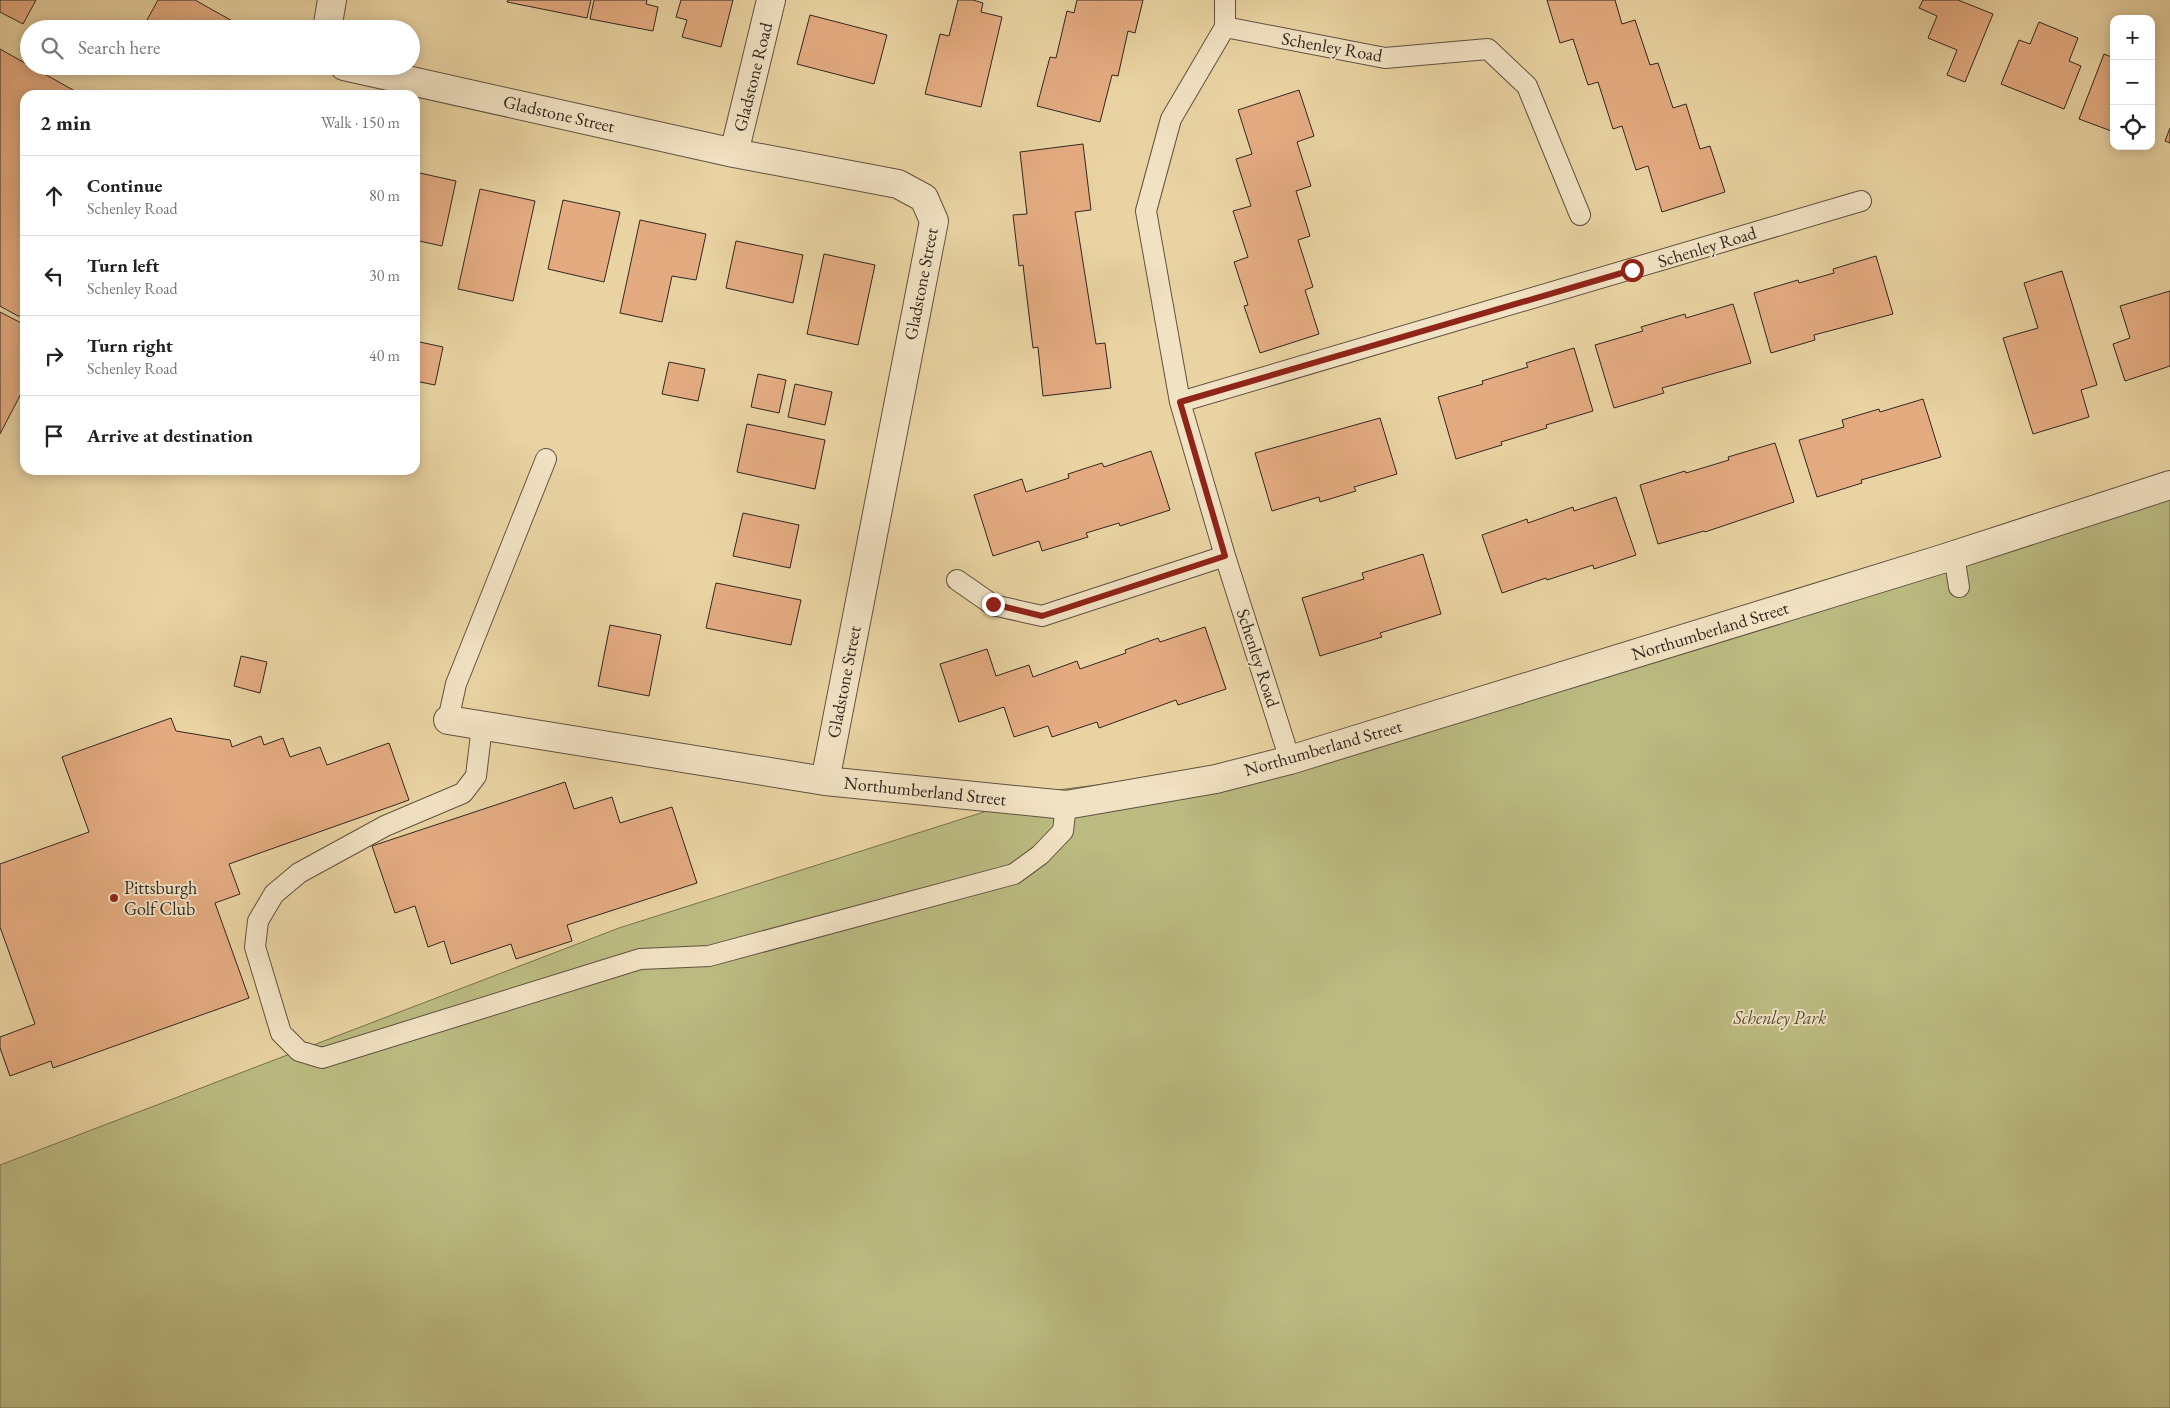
<!DOCTYPE html>
<html lang="en">
<head>
<meta charset="utf-8">
<style>
  :root { --surface:#fff; --page:#f2f2f2; --text:#222; --muted:#767676; --line:#e0e0e0 }
  body { margin:0; font-family:"EB Garamond",serif; background:var(--page); color:var(--text) }
  .controls { position:absolute; right:15px; top:15px; display:grid; overflow:hidden; border-radius:10px; box-shadow:0 2px 12px #0003 }
  .controls button { width:45px; height:45px; display:grid; place-items:center; padding:0; border:0; border-bottom:1px solid var(--line); background:var(--surface); color:var(--text); font:25px sans-serif }
  .stop { position:absolute; width:15px; height:15px; margin:-11px; border:4px solid #8f2418; border-radius:50%; background:#fff }
  .stop.end { background:#8f2418; border-color:#fff; box-shadow:0 1px 5px #0008 }
  .list { margin:0; padding:0; list-style:none }
  h2 { display:flex; justify-content:space-between; align-items:center; height:65px; margin:0; padding:0 20px; font-size:21px }
  h2 small { font-size:16px; font-weight:400; color:var(--muted) }
  .list li { display:grid; grid-template-columns:32px 1fr auto; gap:15px; align-items:center; box-sizing:border-box; height:80px; padding:0 20px; border-top:1px solid var(--line) }
  .list b { display:block; font-size:19px; white-space:nowrap }
  .list p { margin:0; font-size:16px; white-space:nowrap; color:var(--muted) }
  .list em { font-size:16px; font-style:normal; color:var(--muted) }
  .icon { flex:none; width:28px; height:28px; fill:none; stroke:currentColor; stroke-width:2; stroke-linecap:round; stroke-linejoin:round }
  .map { position:relative; flex:none; width:2170px; height:1408px; overflow:hidden }
  .search { position:absolute; background:var(--surface); box-shadow:0 2px 12px #0003; left:20px; top:20px; width:400px; height:55px; display:flex; align-items:center; gap:12px; box-sizing:border-box; padding:0 18px; border-radius:28px; color:var(--muted); font-size:19px }
  .panel { position:absolute; background:var(--surface); box-shadow:0 2px 12px #0003; left:20px; top:90px; width:400px; height:385px; border-radius:15px }
  .map>svg:first-child { display:block }
  .green { fill:#bbbb82; stroke:#767151 }
  .building { fill:#e4ab81; stroke:#322720 }
  .lines { fill:none; stroke-linecap:round; stroke-linejoin:round }
  .service-casing { stroke:#605240; stroke-width:22 }
  .minor-casing { stroke:#605240; stroke-width:30 }
  .service { stroke:#f1e2c3; stroke-width:20 }
  .minor { stroke:#f1e2c3; stroke-width:28 }
  .route { stroke:#8f2418; stroke-width:6 }
  .poi-dot { fill:#8f2418; stroke:#f1e2c3; stroke-width:2 }
  .labels { text-anchor:middle; stroke-width:4; stroke-linejoin:round; paint-order:stroke }
  .street-label { font-size:18px; fill:#322720; stroke:#f1e2c3 }
  .poi-label { font-size:18px; fill:#322720; stroke:#f1e2c3; text-anchor:start }
  .park-label { font-size:18px; font-style:italic; fill:#544c38; stroke:#f1e2c3 }
</style>
</head>
<body>
<div class="map">
<svg width="2170" height="1408" viewBox="0 0 2170 1408">
  <rect width="100%" height="100%" fill="#e9d3a2"/>
  <filter id="stains"><feTurbulence type="fractalNoise" baseFrequency=".004" numOctaves="4"/><feColorMatrix values="0 0 0 0 .2 0 0 0 0 .09 0 0 0 0 .02 0 0 0 .5 -.17"/></filter>
  <radialGradient id="worn" r=".72"><stop offset=".6" stop-color="#630" stop-opacity="0"/><stop offset="1" stop-color="#630" stop-opacity=".3"/></radialGradient>
  <path class="green" d="M 2170,485 L 2170,1408 L 0,1408 L 0,1165 L 619,928 L 1050,791 L 1290,760 Z"/>
  <path class="building" d="M 0,0 L 36,0 L 23,24 L 0,12 Z
    M 158,0 L 195,0 L 234,22 L 230,29 L 142,29 Z
    M 508,0 L 591,0 L 587,18 L 507,2 Z
    M 594,0 L 647,0 L 646,4 L 658,7 L 653,31 L 590,19 Z
    M 681,0 L 733,0 L 721,47 L 682,37 L 687,20 L 676,17 Z
    M 958,0 L 973,0 L 983,3 L 981,12 L 1002,17 L 981,107 L 925,94 L 940,34 L 949,36 Z
    M 1077,0 L 1143,0 L 1135,33 L 1128,31 L 1118,76 L 1112,75 L 1100,122 L 1037,106 L 1050,57 L 1056,58 L 1067,11 L 1074,13 Z
    M 1547,0 L 1615,0 L 1622,24 L 1635,20 L 1650,65 L 1658,63 L 1673,108 L 1686,104 L 1700,149 L 1710,146 L 1725,192 L 1662,212 L 1648,166 L 1636,170 L 1622,126 L 1613,129 L 1598,82 L 1588,85 L 1573,39 L 1560,43 Z
    M 1923,0 L 1958,0 L 1993,14 L 1965,82 L 1947,75 L 1957,50 L 1928,38 L 1937,16 L 1919,8 Z
    M 810,15 L 887,35 L 874,84 L 797,64 Z
    M 2039,22 L 2078,38 L 2069,61 L 2081,66 L 2064,109 L 2001,84 L 2019,40 L 2030,44 Z
    M 0,49 L 82,95 L 25,95 L 25,217 L 22,221 L 25,223 L 25,316 L 18,316 L 0,306 Z
    M 2104,54 L 2114,58 L 2114,132 L 2079,119 Z
    M 1299,90 L 1314,136 L 1297,142 L 1311,186 L 1296,191 L 1310,236 L 1298,240 L 1313,287 L 1305,290 L 1319,334 L 1260,353 L 1244,306 L 1248,305 L 1234,262 L 1248,257 L 1233,211 L 1251,206 L 1236,159 L 1252,154 L 1238,110 Z
    M 2170,128 L 2170,143 L 2165,141 Z
    M 1083,144 L 1091,210 L 1075,212 L 1096,344 L 1105,343 L 1111,388 L 1043,396 L 1038,347 L 1033,348 L 1023,265 L 1019,266 L 1013,215 L 1027,214 L 1020,152 Z
    M 415,172 L 456,181 L 442,246 L 415,240 Z
    M 480,189 L 535,201 L 513,301 L 458,289 Z
    M 563,200 L 620,212 L 604,282 L 548,269 Z
    M 640,220 L 706,234 L 696,280 L 672,276 L 662,322 L 620,313 Z
    M 736,241 L 803,255 L 793,303 L 726,288 Z
    M 824,254 L 875,265 L 858,345 L 807,334 Z
    M 1876,256 L 1893,314 L 1814,335 L 1815,340 L 1771,353 L 1754,293 L 1798,280 L 1799,283 L 1834,273 L 1833,269 Z
    M 2062,271 L 2097,385 L 2081,390 L 2089,417 L 2033,434 L 2003,338 L 2038,328 L 2024,283 Z
    M 2170,291 L 2170,366 L 2125,381 L 2113,344 L 2130,338 L 2120,306 Z
    M 1733,304 L 1751,363 L 1662,388 L 1664,393 L 1614,408 L 1595,345 L 1643,331 L 1641,327 L 1685,314 L 1686,318 Z
    M 0,312 L 25,325 L 25,386 L 0,434 Z
    M 415,341 L 443,347 L 435,385 L 415,381 Z
    M 1574,348 L 1593,411 L 1546,425 L 1547,428 L 1501,442 L 1502,445 L 1456,459 L 1438,397 L 1483,384 L 1482,381 L 1528,367 L 1526,363 Z
    M 669,362 L 705,369 L 698,401 L 662,394 Z
    M 758,374 L 786,380 L 779,413 L 751,407 Z
    M 795,384 L 832,392 L 825,425 L 788,417 Z
    M 1923,399 L 1941,457 L 1861,480 L 1862,483 L 1817,497 L 1799,440 L 1844,427 L 1842,420 L 1879,409 L 1880,412 Z
    M 1380,418 L 1397,474 L 1354,487 L 1356,491 L 1320,502 L 1319,497 L 1272,511 L 1255,453 Z
    M 747,424 L 825,440 L 815,489 L 737,472 Z
    M 1775,443 L 1794,502 L 1705,532 L 1704,531 L 1658,544 L 1640,485 L 1685,471 L 1686,473 L 1729,460 L 1728,457 Z
    M 1151,451 L 1170,510 L 1120,526 L 1119,523 L 1086,533 L 1088,537 L 1042,551 L 1039,541 L 993,556 L 974,495 L 1022,479 L 1026,492 L 1069,478 L 1068,474 L 1102,463 L 1104,467 Z
    M 1616,497 L 1636,555 L 1594,569 L 1593,565 L 1547,580 L 1546,578 L 1502,593 L 1482,535 L 1527,519 L 1528,523 L 1573,507 L 1574,511 Z
    M 743,513 L 799,525 L 790,568 L 733,556 Z
    M 1423,554 L 1441,614 L 1380,633 L 1382,637 L 1320,656 L 1302,598 L 1364,579 L 1362,573 Z
    M 716,583 L 801,600 L 791,645 L 706,628 Z
    M 610,625 L 661,635 L 649,696 L 598,686 Z
    M 1205,627 L 1226,689 L 1178,705 L 1176,700 L 1099,728 L 1097,722 L 1052,737 L 1048,726 L 1014,737 L 1004,707 L 959,722 L 940,664 L 987,649 L 996,676 L 1029,665 L 1033,677 L 1077,661 L 1080,669 L 1126,653 L 1125,650 L 1158,638 L 1160,642 Z
    M 241,656 L 267,662 L 260,693 L 234,686 Z
    M 171,718 L 176,731 L 230,740 L 232,747 L 261,736 L 264,745 L 283,738 L 290,757 L 320,747 L 327,765 L 389,743 L 409,800 L 229,864 L 240,894 L 215,903 L 249,998 L 53,1068 L 51,1061 L 10,1076 L 0,1048 L 0,1037 L 35,1024 L 0,927 L 0,864 L 89,832 L 62,757 Z
    M 565,782 L 574,809 L 612,797 L 620,823 L 672,807 L 697,883 L 567,925 L 572,941 L 516,959 L 511,944 L 451,964 L 444,941 L 428,947 L 415,906 L 395,913 L 372,846 Z"/>
  <g class="lines">
    <defs>
      <path id="service" d="M 1225,0 L 1225,27 L 1171,119 L 1146,211 L 1180,402 L 1225,556 L 1290,760
        M 1225,27 L 1385,58 L 1488,49 L 1527,86 L 1580,215
        M 1180,402 L 1861,201
        M 1954,555 L 1959,587
        M 957,580 L 993,605 L 1042,616 L 1225,556
        M 448,720 L 456,684 L 546,459
        M 482,726 L 476,776 L 463,793 L 385,826 L 299,873 L 274,894 L 258,921 L 255,947 L 281,1033 L 299,1051 L 322,1058 L 640,959 L 709,956 L 1014,874 L 1040,855 L 1063,831 L 1066,805"/>
      <path id="minor" d="M 327,29 L 332,0
        M 344,66 L 734,153 L 898,184 L 924,198 L 934,221 L 825,781
        M 734,153 L 771,0
        M 448,720 L 825,781 L 1066,805 L 1216,779 L 1290,760 L 1942,559 L 2170,485"/>
    </defs>
    <use href="#service" class="service-casing"/>
    <use href="#minor" class="minor-casing"/>
    <use href="#service" class="service"/>
    <use href="#minor" class="minor"/>
  </g>
  <g class="lines">
    <path class="route" d="M 993,604 L 1042,616 L 1225,556 L 1180,402 L 1632,270"/>
  </g>
  <circle class="poi-dot" cx="114" cy="898" r="5"/>
  <g class="labels">
    <g class="street-label">
      <text transform="translate(1332 47) rotate(10)" y="6">Schenley Road</text>
      <text transform="translate(753 77) rotate(-76)" y="6">Gladstone Road</text>
      <text transform="translate(559 114) rotate(13)" y="6">Gladstone Street</text>
      <text transform="translate(1707 247) rotate(-17)" y="6">Schenley Road</text>
      <text transform="translate(921 284) rotate(-79)" y="6">Gladstone Street</text>
      <text transform="translate(1710 631) rotate(-17)" y="6">Northumberland Street</text>
      <text transform="translate(1258 658) rotate(72)" y="6">Schenley Road</text>
      <text transform="translate(844 682) rotate(-79)" y="6">Gladstone Street</text>
      <text transform="translate(1323 748) rotate(-16)" y="6">Northumberland Street</text>
      <text transform="translate(925 791) rotate(6)" y="6">Northumberland Street</text>
    </g>
    <g class="poi-label">
      <text x="124" y="894">Pittsburgh<tspan x="124" dy="21">Golf Club</tspan></text>
    </g>
    <g class="park-label">
      <text x="1780" y="1024">Schenley Park</text>
    </g>
  </g>
  <rect width="100%" height="100%" filter="url(#stains)"/>
  <rect width="100%" height="100%" fill="url(#worn)"/>
</svg>
<div class="controls">
<button>+</button>
<button>−</button>
<button><svg class="icon" aria-label="locate" viewBox="0 0 24 24"><circle cx="12" cy="12" r="6"/><path d="M12 2v4M12 18v4M2 12h4M18 12h4"/></svg></button>
</div>
<div class="stop" style="left:1632px;top:270px"></div>
<div class="stop end" style="left:993px;top:604px"></div>
<div class="search"><svg class="icon" aria-label="search" viewBox="0 0 24 24"><circle cx="10" cy="10" r="6"/><path d="M15 15l6 6"/></svg>Search here</div>
<section class="panel">
<h2>2 min<small>Walk · 150 m</small></h2>
<ul class="list">
<li><svg class="icon" aria-label="ahead" viewBox="0 0 24 24"><path d="M12 20V5M6 11l6-6 6 6"/></svg><div><b>Continue</b><p>Schenley Road</p></div><em>80 m</em></li>
<li><svg class="icon" aria-label="left" viewBox="0 0 24 24"><path d="M17 20v-9H6M10 6l-5 5 5 5"/></svg><div><b>Turn left</b><p>Schenley Road</p></div><em>30 m</em></li>
<li><svg class="icon" aria-label="right" viewBox="0 0 24 24"><path d="M7 20v-9h11M14 6l5 5-5 5"/></svg><div><b>Turn right</b><p>Schenley Road</p></div><em>40 m</em></li>
<li><svg class="icon" aria-label="arrive" viewBox="0 0 24 24"><path d="M6 21V4h12l-3 4 3 4H6"/></svg><div><b>Arrive at destination</b></div></li>
</ul>
</section>
</div>
</body>
</html>
